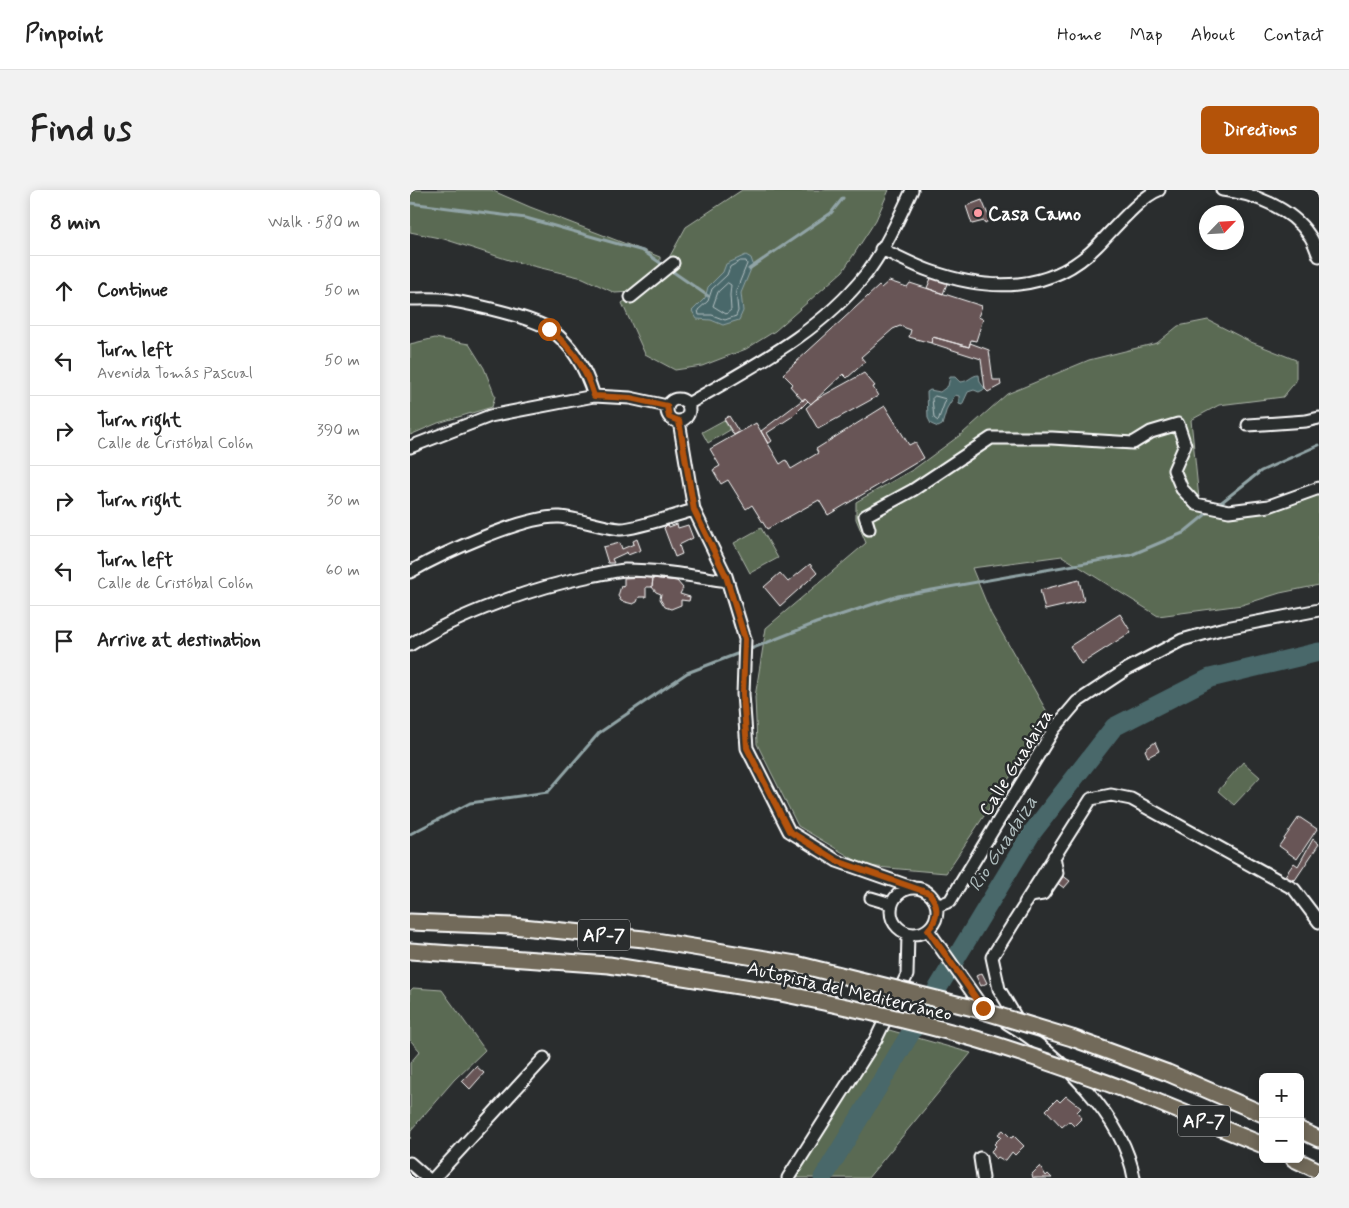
<!DOCTYPE html>
<html lang="en">
<head>
<meta charset="utf-8">
<style>
  :root { --surface:#fff; --page:#f2f2f2; --text:#222; --muted:#767676; --line:#e0e0e0; --accent:#b45309 }
  body { margin:0; font-family:Mynerve,sans-serif; background:var(--page); color:var(--text) }
  .controls { position:absolute; right:15px; bottom:15px; display:grid; overflow:hidden; border-radius:8px; box-shadow:0 2px 12px #0003 }
  .controls button { width:45px; height:45px; display:grid; place-items:center; padding:0; border:0; border-bottom:1px solid var(--line); background:var(--surface); color:var(--text); font:25px sans-serif }
  .compass { position:absolute; left:789px; top:15px; width:45px; height:45px; border-radius:50%; background:var(--surface); box-shadow:0 2px 12px #0003; rotate:65deg }
  .stop { position:absolute; width:15px; height:15px; margin:-11px; border:4px solid #b45309; border-radius:50%; background:#fff }
  .stop.end { background:#b45309; border-color:#fff; box-shadow:0 1px 5px #0008 }
  .list { margin:0; padding:0; list-style:none }
  h2 { display:flex; justify-content:space-between; align-items:center; height:65px; margin:0; padding:0 20px; font-size:21px }
  h2 small { font-size:16px; font-weight:400; color:var(--muted) }
  .list li { display:grid; grid-template-columns:32px 1fr auto; gap:15px; align-items:center; box-sizing:border-box; height:70px; padding:0 20px; border-top:1px solid var(--line) }
  .list b { display:block; font-size:19px; white-space:nowrap }
  .list p { margin:0; font-size:16px; white-space:nowrap; color:var(--muted) }
  .list em { font-size:16px; font-style:normal; color:var(--muted) }
  .icon { flex:none; width:28px; height:28px; fill:none; stroke:currentColor; stroke-width:2; stroke-linecap:round; stroke-linejoin:round }
  .map { position:relative; flex:none; width:909px; height:988px; overflow:hidden; border-radius:8px }
  header { display:flex; align-items:center; gap:30px; box-sizing:border-box; height:70px; padding:0 25px; background:var(--surface); border-bottom:1px solid var(--line) }
  header strong { font-size:24px }
  nav { display:flex; gap:28px; margin-inline-start:auto; font-size:18px }
  .intro { display:flex; align-items:center; justify-content:space-between; box-sizing:border-box; height:120px; padding:0 30px }
  h1 { margin:0; font-size:35px }
  .button { padding:12px 22px; border-radius:8px; background:var(--accent); color:#fff; font-size:18px; font-weight:700 }
  main { display:flex; gap:30px; padding:0 30px }
  aside { flex:1; background:var(--surface); border-radius:8px; box-shadow:0 2px 12px #0003 }
  .map>svg:first-child { display:block }
  .green { fill:#5a6a53; stroke:#acb4a9 }
  .water { fill:#48676a; stroke:#91a4a6 }
  .lines { fill:none; stroke-linecap:round; stroke-linejoin:round }
  .shore { stroke:#b6c2c3; stroke-width:1 }
  .stream { stroke:#91a4a6; stroke-width:3 }
  .river { stroke:#48676a; stroke-width:19 }
  .building { fill:#685556; stroke:#fff }
  .minor-casing { stroke:#fff; stroke-width:15 }
  .highway-casing { stroke:#fff; stroke-width:19 }
  .minor { stroke:#2a2d2e; stroke-width:11 }
  .highway { stroke:#726b5a; stroke-width:15 }
  .highway-bridge-casing { stroke:#fff; stroke-width:19; stroke-linecap:butt }
  .highway-bridge { stroke:#726b5a; stroke-width:15 }
  .route { stroke:#b45309; stroke-width:6 }
  .poi-dot { fill:#ff9aa2; stroke:#2a2d2e; stroke-width:2 }
  .labels { text-anchor:middle; stroke-width:5; stroke-linejoin:round; paint-order:stroke }
  .shield { fill:#2a2d2e; stroke:#bfc0c0; stroke-width:1 }
  .shield-label { font-size:18px; font-weight:bold; fill:#fff }
  .poi-label { font-size:19px; font-weight:bold; fill:#fff; stroke:#2a2d2e; text-anchor:start }
  .street-label { font-size:19px; fill:#fff; stroke:#2a2d2e }
  .water-label { font-size:20px; font-style:italic; fill:#adbbbc; stroke:#2a2d2e }
</style>
</head>
<body>
<header>
<strong>Pinpoint</strong>
<nav><a>Home</a><a>Map</a><a>About</a><a>Contact</a></nav>
</header>
<div class="intro"><h1>Find us</h1><a class="button">Directions</a></div>
<main>
<aside>
<h2>8 min<small>Walk · 580 m</small></h2>
<ul class="list">
<li><svg class="icon" aria-label="ahead" viewBox="0 0 24 24"><path d="M12 20V5M6 11l6-6 6 6"/></svg><div><b>Continue</b></div><em>50 m</em></li>
<li><svg class="icon" aria-label="left" viewBox="0 0 24 24"><path d="M17 20v-9H6M10 6l-5 5 5 5"/></svg><div><b>Turn left</b><p>Avenida Tomás Pascual</p></div><em>50 m</em></li>
<li><svg class="icon" aria-label="right" viewBox="0 0 24 24"><path d="M7 20v-9h11M14 6l5 5-5 5"/></svg><div><b>Turn right</b><p>Calle de Cristóbal Colón</p></div><em>390 m</em></li>
<li><svg class="icon" aria-label="right" viewBox="0 0 24 24"><path d="M7 20v-9h11M14 6l5 5-5 5"/></svg><div><b>Turn right</b></div><em>30 m</em></li>
<li><svg class="icon" aria-label="left" viewBox="0 0 24 24"><path d="M17 20v-9H6M10 6l-5 5 5 5"/></svg><div><b>Turn left</b><p>Calle de Cristóbal Colón</p></div><em>60 m</em></li>
<li><svg class="icon" aria-label="arrive" viewBox="0 0 24 24"><path d="M6 21V4h12l-3 4 3 4H6"/></svg><div><b>Arrive at destination</b></div></li>
</ul>
</aside>
<div class="map">
<svg width="909" height="988" viewBox="0 0 909 988">
  <rect width="100%" height="100%" fill="#2a2d2e"/>
  <filter id="ink" filterUnits="userSpaceOnUse"><feTurbulence type="fractalNoise" baseFrequency=".02" numOctaves="2"/><feDisplacementMap in="SourceGraphic" scale="10" xChannelSelector="R" yChannelSelector="G"/><feConvolveMatrix kernelMatrix="1 2 1 2 8 2 1 2 1" color-interpolation-filters="sRGB"/></filter>
  <g filter="url(#ink)">
    <path class="green" d="M 0,0 L 81,0 L 120,17 L 250,67 L 250,79 L 220,102 L 205,103 L 173,88 L 102,71 L 34,49 L 0,42 Z
      M 332,0 L 479,0 L 466,30 L 433,81 L 365,141 L 336,159 L 292,176 L 265,180 L 235,164 L 212,113 L 255,82 L 260,66 L 276,37 Z
      M 798,130 L 841,152 L 886,170 L 886,191 L 873,207 L 809,215 L 781,230 L 789,309 L 826,317 L 909,300 L 909,395 L 870,403 L 832,415 L 748,426 L 652,366 L 562,378 L 581,424 L 640,527 L 536,683 L 455,676 L 388,636 L 347,554 L 345,507 L 356,438 L 456,353 L 446,329 L 446,312 L 504,279 L 553,243 L 597,204 L 679,170 L 747,153 L 768,136 Z
      M 25,148 L 59,154 L 74,178 L 85,206 L 82,217 L 28,233 L 0,245 L 0,154 Z
      M 314,230 L 320,240 L 298,253 L 292,242 Z
      M 351,338 L 368,368 L 340,383 L 324,353 Z
      M 833,572 L 850,587 L 824,615 L 808,601 Z
      M 3,798 L 32,800 L 75,860 L 44,890 L 1,940 L 0,949 L 0,873 L 10,861 L 0,850 L 0,801 Z
      M 472,838 L 561,863 L 458,988 L 378,988 Z"/>
    <path class="water" d="M 336,65 L 341,68 L 343,74 L 331,103 L 333,121 L 329,130 L 313,135 L 301,130 L 287,129 L 282,121 L 295,108 L 298,97 L 313,82 L 316,74 Z
      M 569,185 L 570,192 L 575,199 L 569,202 L 564,200 L 558,202 L 552,215 L 549,214 L 549,206 L 545,205 L 537,218 L 532,235 L 528,237 L 521,234 L 518,228 L 517,202 L 520,200 L 530,202 L 538,196 L 540,187 L 545,187 L 550,192 C 559,192 561,185 569,185 Z"/>
    <g class="lines">
      <path class="shore" d="M 331,71 L 336,71 L 337,74 L 326,101 L 328,121 L 326,126 L 315,130 L 302,125 L 289,125 L 288,120 L 298,111 L 302,99 L 317,85 L 320,77 Z
        M 318,93 L 321,95 L 320,105 L 321,120 L 316,124 L 303,116 L 308,102 Z
        M 525,206 L 536,209 L 528,231 L 524,228 L 522,209 Z"/>
      <path class="stream" d="M 0,13 L 116,28 L 233,61 L 298,106
        M 339,79 L 421,23 L 433,8
        M 808,315 L 851,281 L 909,255
        M 338,460 L 406,433 L 488,406 L 721,365 L 773,343 L 801,320
        M 0,644 L 60,613 L 138,602 L 189,543 L 277,483 L 332,462"/>
      <path class="river" d="M 413,988 L 621,644 L 704,537 L 800,488 L 909,462"/>
    </g>
    <path class="building" d="M 572,10 L 580,30 L 575,33 L 574,31 L 562,34 L 556,16 Z
      M 522,86 L 538,91 L 533,104 L 517,98 Z
      M 479,91 L 497,97 L 500,93 L 572,116 L 568,127 L 573,129 L 566,151 L 561,150 L 559,157 L 523,147 L 521,153 L 499,147 L 501,140 L 490,136 L 483,139 L 451,167 L 455,172 L 437,188 L 433,184 L 401,214 L 395,208 L 393,211 L 380,196 L 383,194 L 373,184 L 469,96 L 471,98 Z
      M 523,147 L 559,157 L 560,153 L 579,160 L 583,190 L 590,190 L 591,195 L 578,202 L 575,199 L 571,169 L 521,153 Z
      M 454,183 L 465,196 L 463,197 L 468,206 L 408,239 L 396,218 L 405,210 Z
      M 395,208 L 398,211 L 383,226 L 357,243 L 362,251 L 358,254 L 351,241 Z
      M 475,216 L 499,255 L 505,252 L 514,268 L 418,325 L 409,310 L 357,339 L 342,315 L 336,319 L 318,290 L 311,294 L 303,280 L 310,276 L 300,259 L 346,233 L 370,274 L 376,270 L 381,279 L 408,263 L 406,259 Z
      M 319,226 L 329,242 L 324,245 L 314,229 Z
      M 258,334 L 259,337 L 267,334 L 268,338 L 278,335 L 283,348 L 269,355 L 272,364 L 265,367 L 254,338 Z
      M 227,349 L 231,360 L 218,365 L 217,362 L 213,364 L 202,369 L 204,373 L 198,373 L 193,357 L 210,353 L 212,359 L 224,354 L 223,351 Z
      M 400,374 L 407,383 L 370,416 L 354,397 L 370,383 L 378,392 Z
      M 235,387 L 243,388 L 242,397 L 236,397 L 236,407 L 229,407 L 227,412 L 223,414 L 211,411 L 208,406 L 211,396 L 214,397 L 214,388 Z
      M 243,388 L 267,391 L 273,398 L 270,404 L 280,407 L 279,411 L 271,410 L 271,415 L 261,419 L 255,417 L 250,409 L 251,404 L 246,402 L 242,397 Z
      M 669,390 L 674,411 L 635,420 L 630,400 Z
      M 710,424 L 721,442 L 671,474 L 660,456 Z
      M 745,552 L 749,561 L 738,567 L 735,560 Z
      M 889,627 L 907,639 L 887,669 L 869,656 Z
      M 903,649 L 909,654 L 885,690 L 874,687 L 884,673 L 888,676 Z
      M 652,685 L 660,691 L 654,698 L 646,692 Z
      M 572,783 L 577,793 L 571,796 L 566,786 Z
      M 66,876 L 74,883 L 60,899 L 52,891 Z
      M 656,906 L 671,918 L 667,922 L 672,928 L 664,936 L 659,931 L 652,937 L 636,920 L 647,909 L 650,912 Z
      M 593,940 L 601,948 L 604,946 L 614,956 L 605,965 L 602,962 L 596,970 L 593,970 L 588,967 L 586,969 L 581,961 L 586,956 L 584,954 L 591,947 L 588,944 Z
      M 630,976 L 636,986 L 638,984 L 642,988 L 623,988 L 622,984 Z"/>
    <g class="lines">
      <defs>
        <path id="minor" d="M 812,0 C 843,3 881,18 899,45 C 904,51 906,60 909,66
          M 471,59 C 487,66 503,75 520,81 C 579,102 641,103 687,56 C 701,42 731,6 749,0
          M 221,107 L 263,73
          M 0,109 C 12,109 26,108 38,110 C 62,114 122,127 141,140 C 164,156 176,180 184,206
          M257 220a11 11 0 1 1 22 0a11 11 0 1 1-22 0Z
          M 278,214 C 341,177 410,143 456,84 C 475,59 489,28 502,0
          M 269,231 L 284,320 L 316,386 L 335,449 L 333,504 L 337,558 L 379,641 L 427,671 L 504,698
          M 838,235 L 896,231 L 909,228
          M 0,257 L 80,226 L 184,206 L 220,208 L 257,216
          M 459,339 L 455,326 L 503,300 L 581,248 L 642,248 L 723,253 L 741,242 L 768,234 L 775,255 L 764,280 L 772,299 L 786,314 L 819,321 L 859,316 L 909,298
          M 0,382 C 31,364 115,325 150,327 C 170,329 190,337 210,339 C 223,340 269,324 284,320
          M 0,455 C 48,424 125,397 181,386 C 192,384 204,381 215,380 C 249,380 283,386 317,391
          M481 721a23 23 0 1 1 46 0a23 23 0 1 1-46 0Z
          M 620,706 L 633,704 L 647,683 L 644,666
          M 461,708 L 481,714
          M 615,713 L 681,609 L 701,605 L 721,609 L 884,699 L 909,732
          M 527,716 L 540,711 L 644,539 L 667,512 L 717,479 L 772,450 L 811,439 L 909,420
          M 518,740 L 573,818 L 579,822
          M 597,833 C 648,863 714,927 724,988
          M 610,834 L 589,799 L 582,767 L 613,718
          M 570,968 L 573,988
          M 0,973 L 17,988
          M 24,988 L 134,868
          M 378,988 L 466,849 L 497,785 L 498,744"/>
        <path id="highway" d="M 0,732 L 102,736 L 234,749 L 386,774
          M 0,761 L 199,775 L 366,802
          M 758,883 L 853,924
          M 735,907 L 853,955
          M 890,940 L 909,949
          M 884,969 L 909,981"/>
      </defs>
      <use href="#minor" class="minor-casing"/>
      <use href="#highway" class="highway-casing"/>
      <use href="#minor" class="minor"/>
      <use href="#highway" class="highway"/>
      <defs>
        <path id="highway-bridge" d="M 386,774 L 563,818 L 662,848 L 758,883
          M 366,802 C 433,816 500,830 566,849 C 623,866 679,886 735,907"/>
      </defs>
      <use href="#highway-bridge" class="highway-bridge-casing"/>
      <use href="#highway-bridge" class="highway-bridge"/>
    </g>
  </g>
  <g class="lines" filter="url(#ink)">
    <path class="route" d="M 139,139 C 163,159 175,176 184,206 L 220,208 L 257,216 L 259,227 L 269,231 L 284,320 L 316,386 L 335,449 L 333,504 L 337,558 L 379,641 L 427,671 L 519,703 C 529,715 529,728 518,740 L 573,818"/>
  </g>
  <circle class="poi-dot" cx="568" cy="23" r="5"/>
  <g class="labels">
    <g class="shield">
      <rect x="168" y="729.5" width="52" height="31" rx="4"/>
      <rect x="768" y="915.5" width="52" height="31" rx="4"/>
    </g>
    <g class="shield-label">
      <text x="194" y="751">AP-7</text>
      <text x="794" y="937">AP-7</text>
    </g>
    <g class="poi-label">
      <text x="578" y="30">Casa Camo</text>
    </g>
    <g class="street-label">
      <text transform="translate(605 572) rotate(-58)" y="7">Calle Guadaiza</text>
      <text transform="translate(440 800) rotate(13)" y="7">Autopista del Mediterráneo</text>
    </g>
    <g class="water-label">
      <text transform="translate(592 653) rotate(-57)" y="7">Rio Guadaiza</text>
    </g>
  </g>
</svg>
<div class="controls">
<button>+</button>
<button>−</button>
</div>
<svg class="compass" viewBox="-18 -18 36 36"><path d="M0-13l5 13h-10z" fill="#e53935"/><path d="M0 13l5-13h-10z" fill="#767676"/></svg>
<div class="stop" style="left:139px;top:139px"></div>
<div class="stop end" style="left:573px;top:818px"></div>
</div>
</main>
</body>
</html>
